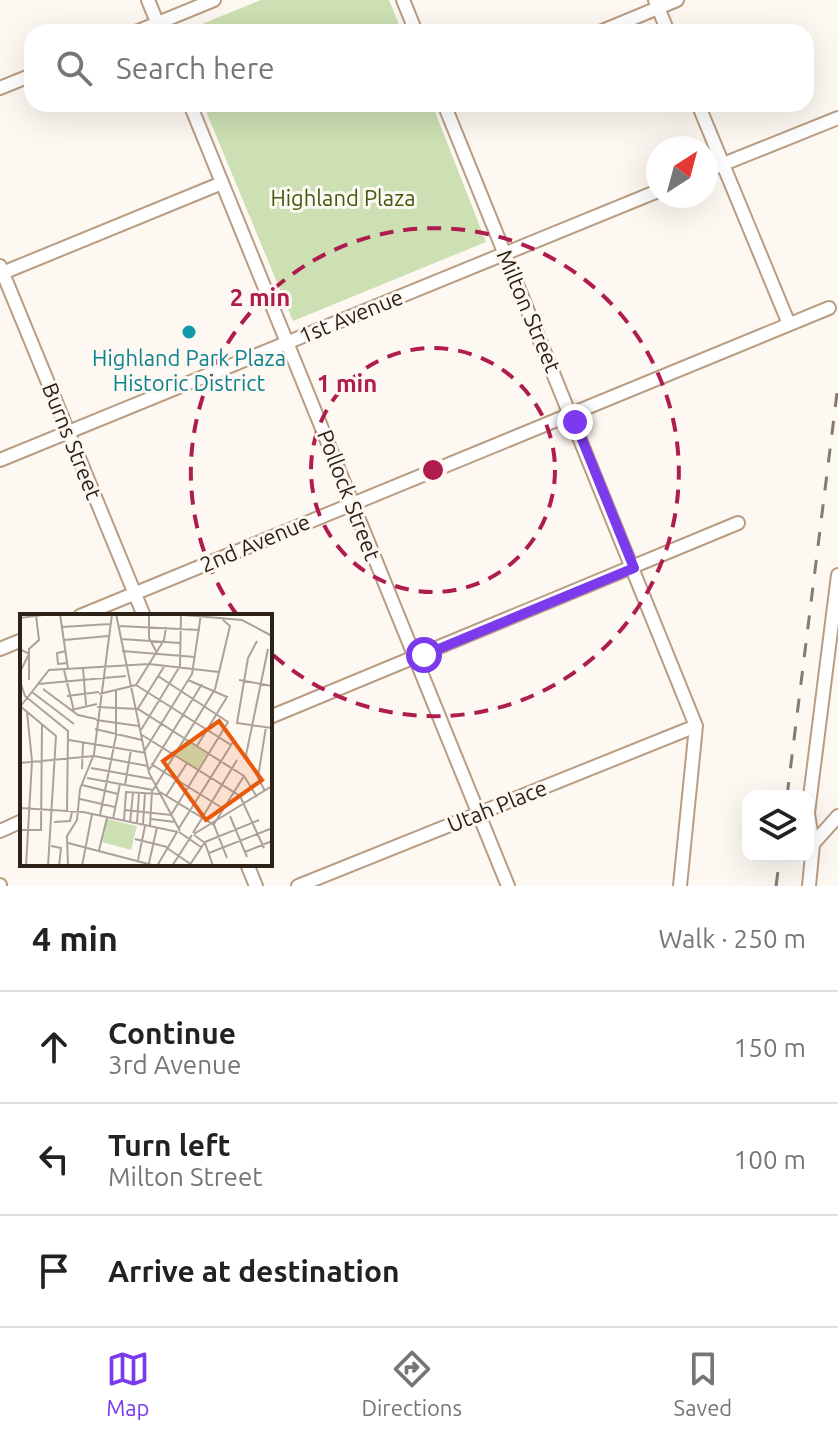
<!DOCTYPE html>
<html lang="en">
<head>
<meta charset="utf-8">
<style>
  :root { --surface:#fff; --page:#f2f2f2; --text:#222; --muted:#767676; --line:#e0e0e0; --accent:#7c3aed }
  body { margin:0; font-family:Ubuntu,sans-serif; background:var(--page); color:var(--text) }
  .controls { position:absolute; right:24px; bottom:24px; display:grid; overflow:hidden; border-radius:16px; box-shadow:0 8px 32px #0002 }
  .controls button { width:72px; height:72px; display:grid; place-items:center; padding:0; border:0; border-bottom:2px solid var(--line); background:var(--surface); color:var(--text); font:40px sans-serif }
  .compass { position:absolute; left:646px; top:136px; width:72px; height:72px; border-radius:50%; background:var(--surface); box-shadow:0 8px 32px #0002; rotate:36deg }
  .stop { position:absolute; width:24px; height:24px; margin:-18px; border:6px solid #7c3aed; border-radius:50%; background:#fff }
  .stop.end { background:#7c3aed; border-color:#fff; box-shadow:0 2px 8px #0008 }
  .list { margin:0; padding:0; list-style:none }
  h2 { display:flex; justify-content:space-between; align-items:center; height:104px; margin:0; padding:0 32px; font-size:34px }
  h2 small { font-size:26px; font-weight:400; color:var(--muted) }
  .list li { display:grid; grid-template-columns:52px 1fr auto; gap:24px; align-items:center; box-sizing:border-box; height:112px; padding:0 32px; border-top:2px solid var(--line) }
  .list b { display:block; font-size:30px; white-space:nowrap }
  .list p { margin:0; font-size:26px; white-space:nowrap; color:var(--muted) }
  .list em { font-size:26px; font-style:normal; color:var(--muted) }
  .icon { flex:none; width:44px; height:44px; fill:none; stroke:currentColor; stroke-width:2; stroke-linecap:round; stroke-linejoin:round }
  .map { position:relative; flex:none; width:838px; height:886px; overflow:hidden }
  .search { position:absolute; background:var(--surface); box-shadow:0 8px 32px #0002; left:24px; right:24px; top:24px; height:88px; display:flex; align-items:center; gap:20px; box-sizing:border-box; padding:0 28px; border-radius:24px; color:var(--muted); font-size:30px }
  .sheet { height:440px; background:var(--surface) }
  nav { display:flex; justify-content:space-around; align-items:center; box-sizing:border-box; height:112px; border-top:2px solid var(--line); background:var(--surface); font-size:22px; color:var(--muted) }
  nav a { display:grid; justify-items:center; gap:4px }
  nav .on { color:var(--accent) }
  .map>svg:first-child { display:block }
  .green { fill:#cce0b3 }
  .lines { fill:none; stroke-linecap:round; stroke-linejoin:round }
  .minor-casing { stroke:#b99d83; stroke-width:16 }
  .minor { stroke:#fff; stroke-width:12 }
  .rail { stroke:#847b72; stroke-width:3; stroke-dasharray:14 14; stroke-linecap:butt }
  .route { stroke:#7c3aed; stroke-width:10 }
  .ring { fill:none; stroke:#ae1d4e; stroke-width:4; stroke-dasharray:14 10 }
  .culture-dot { fill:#0f9aa8; stroke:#fef8f2; stroke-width:3 }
  .labels { text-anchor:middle; stroke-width:6; stroke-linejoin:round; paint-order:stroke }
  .park-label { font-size:22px; fill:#425b12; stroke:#fef8f2 }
  .street-label { font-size:22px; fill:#2d2217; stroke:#fef8f2 }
  .culture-label { font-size:22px; fill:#0d838f; stroke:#fef8f2 }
  .inset-road { fill:none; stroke:#aaa29a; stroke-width:2 }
  .view { fill:#e8590c; fill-opacity:0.15; stroke:#e8590c; stroke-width:4 }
  .inset-edge { fill:none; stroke:#2d2217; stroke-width:4 }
  .centre { fill:#ae1d4e; stroke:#fef8f2; stroke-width:4 }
  .ring-label { font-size:24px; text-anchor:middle; font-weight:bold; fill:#ae1d4e; stroke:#fef8f2; stroke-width:6; stroke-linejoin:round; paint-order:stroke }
</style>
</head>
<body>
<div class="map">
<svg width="838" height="886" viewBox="0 0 838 886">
  <rect width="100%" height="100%" fill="#fef8f2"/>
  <path class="green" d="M 261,0 L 389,0 L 402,32 L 182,32 Z
    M 203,104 L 432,104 L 486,242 L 293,321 Z"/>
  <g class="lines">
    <defs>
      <path id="minor" d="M 148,0 L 161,32
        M 403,0 L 416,32
        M 655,0 L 668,32
        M 136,32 L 214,0
        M 600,32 L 677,0
        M 0,88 L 32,75
        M 190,104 L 508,886
        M 444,104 L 696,726 L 680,886
        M 698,104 L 789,324
        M 706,171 L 838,118
        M 0,266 L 144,616
        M 0,274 L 222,183
        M 0,460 L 658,191
        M 80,616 L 829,308
        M 0,649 L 22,640
        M 270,717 L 738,523
        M 808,813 L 838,575
        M 808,814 L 813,844 L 809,886
        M 0,831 L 22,821
        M 813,844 L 838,816
        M 247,864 L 256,886
        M 0,885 L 0,886
        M 298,886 L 696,726"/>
    </defs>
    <use href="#minor" class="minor-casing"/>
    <use href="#minor" class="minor"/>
    <path class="rail" d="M 787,796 L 838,385
      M 776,886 L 780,856"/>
  </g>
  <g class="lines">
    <path class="route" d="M 424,655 L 634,568 L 575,422"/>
  </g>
  <g class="ring">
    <circle cx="433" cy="470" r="122"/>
    <path d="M237 615A244 244 0 1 1 271 653"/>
  </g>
  <circle class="culture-dot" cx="189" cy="332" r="8"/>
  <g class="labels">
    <g class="park-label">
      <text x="343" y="206">Highland Plaza</text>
    </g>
    <g class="street-label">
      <text transform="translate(529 311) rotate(67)" y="8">Milton Street</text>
      <text transform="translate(351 316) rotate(-22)" y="8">1st Avenue</text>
      <text transform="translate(72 441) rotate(68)" y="8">Burns Street</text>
      <text transform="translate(349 495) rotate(69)" y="8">Pollock Street</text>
      <text transform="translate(255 543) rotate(-23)" y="8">2nd Avenue</text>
      <text transform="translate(497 806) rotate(-22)" y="8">Utah Place</text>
    </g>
    <g class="culture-label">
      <text x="189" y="366">Highland Park Plaza<tspan x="189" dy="25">Historic District</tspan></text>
    </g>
  </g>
  <g transform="translate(20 614)">
    <rect width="252" height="252" fill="#fef8f2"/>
    <path d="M 166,126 L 187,140 L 178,155 L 156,141 ZM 87,205 L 117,212 L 111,236 L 82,228 Z" fill="#cce0b3"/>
    <path class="inset-road" d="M 40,0 L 48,55M 96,0 L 129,159 L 160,217M 129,0 L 129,24 L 136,37M 152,0 L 222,6 L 252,22M 0,4 L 30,0M 99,12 L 180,16M 42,13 L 90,10M 101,25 L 160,29M 44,26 L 88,22M 237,27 L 228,44 L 217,109 L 252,114M 0,35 L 9,40 L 0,58M 46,37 L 37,39 L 38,50 L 47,49M 102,37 L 175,43M 63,54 L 66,91M 44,56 L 54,97M 9,66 L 9,35 L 19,26 L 16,1M 168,66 L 207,83 L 177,132M 219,66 L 252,72M 0,67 L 5,82 L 48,117 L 47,197M 18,70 L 106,62M 116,71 L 211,131M 23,75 L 58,101 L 76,105M 12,78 L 54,110M 79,80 L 116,71 L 144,26 L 146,13M 47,82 L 79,78M 0,92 L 36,122 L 28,252M 0,93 L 29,56 L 129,50 L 199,58M 77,93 L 118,95 L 224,162 L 237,183M 51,96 L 77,90M 117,96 L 145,51M 76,106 L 119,112M 75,115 L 122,126M 121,116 L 160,52 L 161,1M 122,121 L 220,182 L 244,234M 49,126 L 126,139M 125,136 L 172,60 L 181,0M 0,149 L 74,142 L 128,152M 131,150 L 204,195M 71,154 L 132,165M 62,155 L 63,129M 129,156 L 182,70M 238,163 L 246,113M 67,164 L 133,176M 62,171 L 98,180M 105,171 L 111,136M 133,176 L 195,75 L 210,12 L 203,6M 245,177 L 226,141 L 248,35M 140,178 L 194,211 L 207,244M 146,182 L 167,149M 60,185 L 95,193M 0,194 L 63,198 L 158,218M 105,196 L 151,201 L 208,108 L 138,62M 80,201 L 96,122 L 96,77M 210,202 L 227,243M 93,205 L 100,170M 131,205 L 155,208M 104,207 L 106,178 L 140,180M 34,208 L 50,207 L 52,198M 110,209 L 113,179M 117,209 L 119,179M 123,210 L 125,179M 194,210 L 224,162M 130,212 L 132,177M 159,214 L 213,128M 0,216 L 21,216 L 22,110M 159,218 L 181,233M 173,219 L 217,146M 174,220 L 252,172M 174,221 L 185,229 L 193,252M 115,225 L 147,233M 185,228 L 239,206M 48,229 L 136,252M 31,232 L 41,234 L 39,252M 147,234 L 172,251M 79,236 L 87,204M 225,238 L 252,227M 189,239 L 250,215M 118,246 L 125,212M 129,249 L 137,213M 6,252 L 12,147 L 7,98M 48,252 L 47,222 L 57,206 L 60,175 L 74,140 L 92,0M 62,252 L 72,200M 137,252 L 157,218M 152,252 L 172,221M 169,252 L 185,228"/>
    <path class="view" d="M 199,107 L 242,166 L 186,206 L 143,147 Z"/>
    <rect width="252" height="252" class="inset-edge"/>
  </g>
  <circle cx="433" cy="470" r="12" class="centre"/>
  <g class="ring-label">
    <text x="260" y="306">2 min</text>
    <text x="347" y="392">1 min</text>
  </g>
</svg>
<div class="controls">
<button><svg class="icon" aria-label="layers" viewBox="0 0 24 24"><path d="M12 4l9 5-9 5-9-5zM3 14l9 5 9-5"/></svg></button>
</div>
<svg class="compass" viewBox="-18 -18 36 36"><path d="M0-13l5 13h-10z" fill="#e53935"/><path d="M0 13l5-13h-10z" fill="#767676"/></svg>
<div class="stop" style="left:424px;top:655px"></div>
<div class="stop end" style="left:575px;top:422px"></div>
<div class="search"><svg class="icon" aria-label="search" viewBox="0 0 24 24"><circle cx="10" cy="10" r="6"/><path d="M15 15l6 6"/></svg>Search here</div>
</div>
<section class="sheet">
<h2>4 min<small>Walk · 250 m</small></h2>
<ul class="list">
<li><svg class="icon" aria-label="ahead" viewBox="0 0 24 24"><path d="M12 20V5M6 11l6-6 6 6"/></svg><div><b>Continue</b><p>3rd Avenue</p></div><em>150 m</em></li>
<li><svg class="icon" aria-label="left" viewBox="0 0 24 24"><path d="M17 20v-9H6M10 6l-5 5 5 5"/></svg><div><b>Turn left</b><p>Milton Street</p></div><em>100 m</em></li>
<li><svg class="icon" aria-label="arrive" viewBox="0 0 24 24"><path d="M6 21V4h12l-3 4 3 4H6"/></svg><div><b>Arrive at destination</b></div></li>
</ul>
</section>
<nav>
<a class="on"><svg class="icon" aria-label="map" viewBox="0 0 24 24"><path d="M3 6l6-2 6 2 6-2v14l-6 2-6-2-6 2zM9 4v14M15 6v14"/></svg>Map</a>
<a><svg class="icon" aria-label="directions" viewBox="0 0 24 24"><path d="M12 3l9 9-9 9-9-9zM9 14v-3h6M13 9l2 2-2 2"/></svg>Directions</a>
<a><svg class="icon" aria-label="saved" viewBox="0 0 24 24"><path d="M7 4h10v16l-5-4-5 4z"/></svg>Saved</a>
</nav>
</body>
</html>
